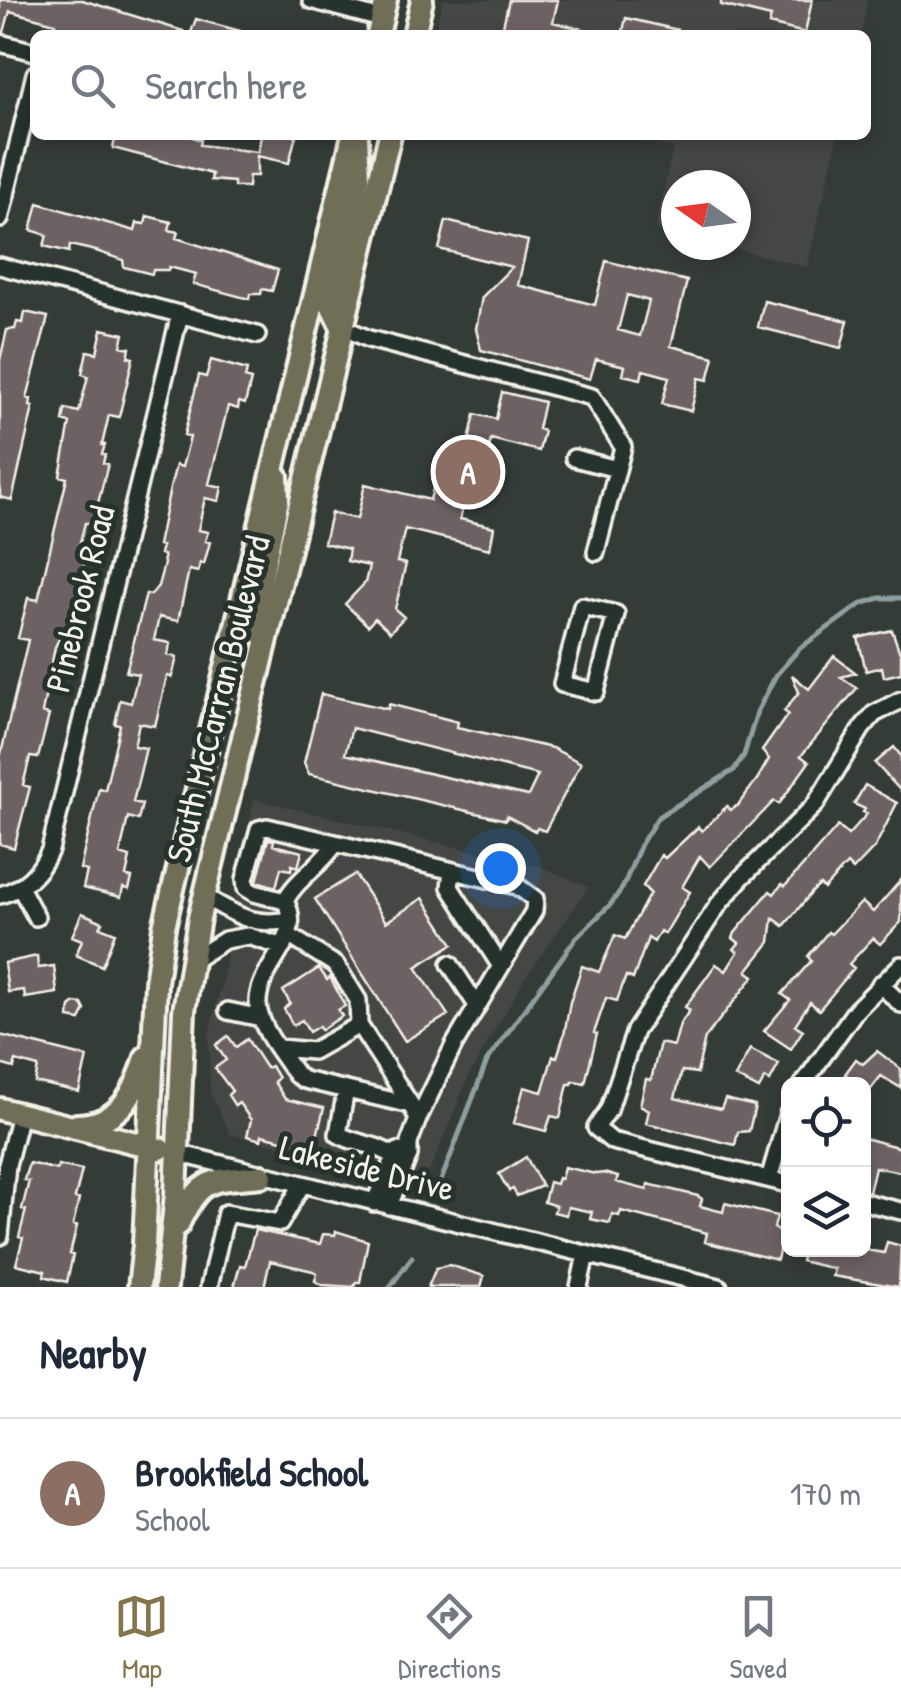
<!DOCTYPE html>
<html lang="en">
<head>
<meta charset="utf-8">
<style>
  :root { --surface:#fff; --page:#f6f6f7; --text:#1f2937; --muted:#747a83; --line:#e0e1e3; --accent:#84754c }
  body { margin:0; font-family:"Patrick Hand",sans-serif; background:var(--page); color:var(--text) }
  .controls { position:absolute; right:30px; bottom:30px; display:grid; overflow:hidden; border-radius:15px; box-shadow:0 5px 15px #0003 }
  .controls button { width:90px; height:90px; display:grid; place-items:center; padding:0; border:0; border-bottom:2px solid var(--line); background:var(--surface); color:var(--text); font:50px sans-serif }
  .compass { position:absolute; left:661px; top:170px; width:90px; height:90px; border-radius:50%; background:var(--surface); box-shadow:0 5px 15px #0003; rotate:284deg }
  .you { position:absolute; left:500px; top:868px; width:35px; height:35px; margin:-25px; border:8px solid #fff; border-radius:50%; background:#1a73e8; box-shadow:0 0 0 15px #1a73e833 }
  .badge { display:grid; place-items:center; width:65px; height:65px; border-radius:50%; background:var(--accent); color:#fff; font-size:32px; font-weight:700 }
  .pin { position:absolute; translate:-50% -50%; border:5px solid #fff; box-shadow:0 2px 10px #0006 }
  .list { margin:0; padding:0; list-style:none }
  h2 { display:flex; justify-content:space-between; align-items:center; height:130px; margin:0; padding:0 40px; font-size:42px }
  h2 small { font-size:32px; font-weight:400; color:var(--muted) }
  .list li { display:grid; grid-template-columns:65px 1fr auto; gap:30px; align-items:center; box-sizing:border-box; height:150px; padding:0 40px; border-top:2px solid var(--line) }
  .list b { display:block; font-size:38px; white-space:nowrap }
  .list p { margin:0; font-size:32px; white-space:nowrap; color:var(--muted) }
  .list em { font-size:32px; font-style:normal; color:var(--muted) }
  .icon { flex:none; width:55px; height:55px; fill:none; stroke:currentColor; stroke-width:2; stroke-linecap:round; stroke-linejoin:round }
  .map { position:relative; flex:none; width:901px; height:1287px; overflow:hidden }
  .search { position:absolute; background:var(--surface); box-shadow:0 5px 15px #0003; left:30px; right:30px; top:30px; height:110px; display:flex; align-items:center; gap:25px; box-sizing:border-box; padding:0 35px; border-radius:15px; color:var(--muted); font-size:38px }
  .sheet { height:280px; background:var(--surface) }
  nav { display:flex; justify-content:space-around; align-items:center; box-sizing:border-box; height:140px; border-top:2px solid var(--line); background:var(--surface); font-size:28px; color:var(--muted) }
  nav a { display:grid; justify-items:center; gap:5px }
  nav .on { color:var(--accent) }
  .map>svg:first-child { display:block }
  .built { fill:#454745 }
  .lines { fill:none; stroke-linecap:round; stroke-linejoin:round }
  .stream { stroke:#8e9fa1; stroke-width:5 }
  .building { fill:#6d6264; stroke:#f4f1e8; stroke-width:2.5; fill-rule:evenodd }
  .minor-casing { stroke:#f4f1e8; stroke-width:22 }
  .major-casing { stroke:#f4f1e8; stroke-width:28 }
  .minor { stroke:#26332d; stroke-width:15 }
  .major { stroke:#716e59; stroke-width:20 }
  .labels { text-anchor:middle; stroke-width:10; stroke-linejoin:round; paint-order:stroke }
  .street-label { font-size:35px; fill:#f4f1e8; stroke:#26332d }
</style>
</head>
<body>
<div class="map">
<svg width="901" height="1287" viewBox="0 0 901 1287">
  <rect width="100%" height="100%" fill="#343c38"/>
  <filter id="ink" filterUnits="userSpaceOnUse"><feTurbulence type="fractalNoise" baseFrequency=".01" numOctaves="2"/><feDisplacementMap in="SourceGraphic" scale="20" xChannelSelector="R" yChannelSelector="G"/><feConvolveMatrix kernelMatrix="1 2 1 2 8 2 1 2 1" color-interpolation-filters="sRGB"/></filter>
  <g filter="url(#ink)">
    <path class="built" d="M 443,0 L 867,0 L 861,35 L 434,35 Z
      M 619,135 L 838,135 L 807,267 L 721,245 L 736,245 L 736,185 L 676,185 L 676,234 L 655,229 L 673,148 Z
      M 254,799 L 541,867 L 589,887 L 525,978 L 469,1075 L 426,1180 L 230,1134 L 210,1093 L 209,1033 L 224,975 L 236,890 Z"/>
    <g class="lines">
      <path class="stream" d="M 439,1186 L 487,1061 L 576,938 L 610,905 L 623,887 L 641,844 L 658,817 L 734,770 L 744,755 L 757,712 L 776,675 L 800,648 L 861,604 L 880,598 L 901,598
        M 390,1287 L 412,1257"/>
    </g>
    <path class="building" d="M 0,0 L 82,0 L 183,31 L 183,35 L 76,35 L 54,29 L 55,23 L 10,11 L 4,32 L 0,32 Z
      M 509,0 L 558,0 L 553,22 L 587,30 L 587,35 L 501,35 Z
      M 721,0 L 812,0 L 805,33 L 769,24 L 771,17 L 721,5 Z
      M 626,18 L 678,30 L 678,35 L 622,35 Z
      M 196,19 L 240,31 L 239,35 L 190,35 Z
      M 116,135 L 188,135 L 201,140 L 200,145 L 258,152 L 261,135 L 296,135 L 289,163 L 257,156 L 257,176 L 249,176 L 248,187 L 234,187 L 234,182 L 211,180 L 212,174 L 113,148 Z
      M 38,203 L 135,231 L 137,223 L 145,224 L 147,216 L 171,222 L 169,230 L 178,232 L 176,238 L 278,270 L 272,291 L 262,289 L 261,294 L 250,294 L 249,299 L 193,284 L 196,274 L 169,267 L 168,270 L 153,270 L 152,274 L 124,267 L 123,260 L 96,251 L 70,245 L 69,252 L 44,246 L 47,235 L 31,230 Z
      M 446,221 L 528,241 L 518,285 L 595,305 L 606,261 L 687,281 L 671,346 L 714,357 L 708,380 L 699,378 L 691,411 L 662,404 L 669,377 L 643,370 L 641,379 L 623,375 L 625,366 L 596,359 L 590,379 L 481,350 L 476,329 L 482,297 L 512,267 L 439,249 ZM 627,295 L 649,301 L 640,336 L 618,330 Z
      M 764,301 L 848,321 L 841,348 L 758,327 Z
      M 25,312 L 48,317 L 27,398 L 31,399 L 30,406 L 33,407 L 12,500 L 0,497 L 0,360 L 7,330 L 15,329 L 17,322 L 23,323 Z
      M 102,329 L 124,334 L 121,346 L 130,348 L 128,357 L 133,358 L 119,417 L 109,415 L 102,445 L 105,445 L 102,454 L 105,455 L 103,463 L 108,464 L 93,523 L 85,523 L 78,550 L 87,553 L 67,632 L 63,631 L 55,647 L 42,713 L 49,715 L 38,758 L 30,757 L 23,785 L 30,787 L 14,848 L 0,844 L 0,758 L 28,640 L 18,638 L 28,598 L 38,600 L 67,478 L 60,476 L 70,423 L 63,421 L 65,409 L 79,412 L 88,376 L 82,374 L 87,351 L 97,353 Z
      M 211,360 L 247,370 L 245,378 L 251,380 L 245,404 L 239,402 L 238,409 L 228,406 L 209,484 L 222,487 L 219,501 L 205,498 L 198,530 L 208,532 L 205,541 L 210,542 L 204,564 L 200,563 L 198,572 L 189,570 L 178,621 L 159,617 L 154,640 L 170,643 L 168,655 L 177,657 L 172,677 L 167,676 L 155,726 L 139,723 L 134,746 L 146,748 L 133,802 L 142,804 L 138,820 L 128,817 L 120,854 L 130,857 L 126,876 L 132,878 L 129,889 L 123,888 L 121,897 L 83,888 L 87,871 L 80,869 L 99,788 L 105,790 L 120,725 L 115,724 L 120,700 L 131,703 L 138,674 L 126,672 L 130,657 L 146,594 L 151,595 L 158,586 L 164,564 L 163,555 L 160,554 L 162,546 L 158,545 L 170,488 L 176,465 L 182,467 L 190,437 L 184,435 L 199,375 L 206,377 Z
      M 502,392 L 544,402 L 538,429 L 544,431 L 539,451 L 491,439 L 485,466 L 495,469 L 489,492 L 468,487 L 460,519 L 494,527 L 490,549 L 405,529 L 397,562 L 406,564 L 395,609 L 404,617 L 390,632 L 375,618 L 368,626 L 345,604 L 365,583 L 369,566 L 347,561 L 349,549 L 324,543 L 331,513 L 357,519 L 365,484 L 430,500 L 436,477 L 449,481 L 458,443 L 468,445 L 475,414 L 496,419 Z
      M 892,630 L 901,656 L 901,673 L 884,677 L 882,667 L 866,671 L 858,638 Z
      M 834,656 L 856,673 L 841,677 L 857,688 L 801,756 L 809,762 L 779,804 L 774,801 L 710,867 L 700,856 L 682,887 L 690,892 L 665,934 L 660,931 L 654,942 L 648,938 L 633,979 L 626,976 L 617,1001 L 606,998 L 594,1033 L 597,1034 L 585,1083 L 573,1081 L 572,1084 L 568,1084 L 560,1118 L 551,1116 L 546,1131 L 514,1123 L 524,1087 L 542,1092 L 553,1056 L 557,1057 L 564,1035 L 570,1002 L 582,966 L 599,972 L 615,935 L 625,939 L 650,893 L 643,886 L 661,855 L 665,858 L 698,827 L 702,831 L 727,806 L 730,810 L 738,805 L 758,778 L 769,759 L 762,751 L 788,714 L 784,711 L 799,692 L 792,675 L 809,689 Z
      M 321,694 L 388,709 L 389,704 L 458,722 L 457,727 L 552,748 L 581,763 L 545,831 L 537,828 L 535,831 L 507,816 L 506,820 L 309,774 L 304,763 ZM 352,728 L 538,775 L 528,796 L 345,754 Z
      M 894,747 L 901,756 L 901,791 L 875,763 Z
      M 865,785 L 897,803 L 875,847 L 853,870 L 847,864 L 824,889 L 820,885 L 813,891 L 784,926 L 773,918 L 770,942 L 747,971 L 754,976 L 705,1038 L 697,1073 L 682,1071 L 675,1098 L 721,1109 L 725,1099 L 755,1106 L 749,1131 L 738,1132 L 735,1145 L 646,1123 L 649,1110 L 640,1105 L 646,1079 L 651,1080 L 660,1043 L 674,1046 L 680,1024 L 690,1010 L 685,1007 L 716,964 L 726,971 L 738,952 L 734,949 L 739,943 L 733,938 L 735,933 L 770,891 L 774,894 L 782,884 L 785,886 L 838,826 L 848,835 L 867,814 L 863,812 L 865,809 L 854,804 Z
      M 268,839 L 274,840 L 273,845 L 302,852 L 298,867 L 292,865 L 291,870 L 281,868 L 276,887 L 257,881 Z
      M 355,874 L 386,922 L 423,898 L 453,944 L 416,967 L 448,1015 L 405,1041 L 315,899 Z
      M 901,880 L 901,922 L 880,944 L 873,938 L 849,964 L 854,968 L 819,1010 L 810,1002 L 795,1025 L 803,1030 L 791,1049 L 764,1031 L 790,1000 L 782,994 L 811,961 L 808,956 L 828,932 L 831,934 L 862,902 L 873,912 Z
      M 82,913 L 103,922 L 100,927 L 115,933 L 102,966 L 76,955 L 82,940 L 72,936 Z
      M 37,956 L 38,968 L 54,966 L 57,993 L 25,998 L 24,990 L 8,992 L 4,963 Z
      M 319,968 L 327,980 L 330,977 L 345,1006 L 338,1010 L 342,1016 L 321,1030 L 319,1026 L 309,1032 L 302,1020 L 293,1025 L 284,1009 L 290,1003 L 283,991 Z
      M 75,1003 L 82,1004 L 85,1010 L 80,1020 L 69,1018 L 70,1007 Z
      M 0,1035 L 87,1057 L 79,1092 L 35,1082 L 38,1067 L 16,1061 L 14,1068 L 0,1064 Z
      M 228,1036 L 236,1047 L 247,1039 L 266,1068 L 271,1066 L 278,1078 L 274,1082 L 285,1099 L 324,1108 L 314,1148 L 262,1135 L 261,1140 L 247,1136 L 251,1120 L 239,1103 L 235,1106 L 228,1095 L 232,1091 L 215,1068 L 226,1060 L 216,1045 Z
      M 750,1049 L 779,1064 L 770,1081 L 765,1078 L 759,1089 L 735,1077 Z
      M 877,1051 L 901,1069 L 901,1088 L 881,1076 L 864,1098 L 864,1084 L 848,1084 L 851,1079 L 845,1074 L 856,1059 L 863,1064 Z
      M 864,1138 L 901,1148 L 901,1172 L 875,1167 L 869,1192 L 864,1191 Z
      M 526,1157 L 542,1186 L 517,1196 L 513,1189 L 509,1191 L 499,1174 Z
      M 29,1163 L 57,1170 L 58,1165 L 82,1170 L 75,1198 L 79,1199 L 73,1225 L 77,1226 L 70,1254 L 73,1255 L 67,1282 L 44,1276 L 45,1271 L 16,1264 L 23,1238 L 19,1237 L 26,1210 L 22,1209 L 29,1181 L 24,1180 Z
      M 564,1167 L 596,1174 L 604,1173 L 618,1177 L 616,1182 L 647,1190 L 648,1184 L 698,1196 L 702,1199 L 700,1206 L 723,1212 L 725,1203 L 777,1216 L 774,1228 L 783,1234 L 777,1260 L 705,1242 L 707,1233 L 621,1211 L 619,1216 L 612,1214 L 610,1223 L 590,1219 L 592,1212 L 568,1207 L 566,1215 L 554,1212 L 556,1206 L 544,1202 L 549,1182 L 556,1184 L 558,1178 L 561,1179 Z
      M 255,1230 L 320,1244 L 323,1234 L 335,1235 L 336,1231 L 368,1241 L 360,1282 L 356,1282 L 354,1287 L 322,1285 L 315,1281 L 317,1273 L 313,1271 L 270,1261 L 264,1287 L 234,1287 L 240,1265 L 245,1266 Z
      M 887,1242 L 901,1246 L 899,1287 L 832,1276 L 834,1269 L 801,1261 L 804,1250 L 866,1250 L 884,1253 Z
      M 449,1265 L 484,1276 L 481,1287 L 428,1287 L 436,1268 Z"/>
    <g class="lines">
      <defs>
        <path id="minor" d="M 311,0 L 381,19
          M 0,43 L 35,52
          M 0,219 L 35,74
          M 0,266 L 257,335
          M 342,327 L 369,339 L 592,397 L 623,447 L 596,552
          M 574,458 L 617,469
          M 582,606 L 616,614 L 596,692 L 562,684 Z
          M 452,872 L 450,887 L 500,965
          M 20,887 L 36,917
          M 0,895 C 25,888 40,873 50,850 L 180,314
          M 204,896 C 236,915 252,927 290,920
          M 285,901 C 296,879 321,866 335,844
          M 288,935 L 336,965 L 358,1000 L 359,1025 L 411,1105
          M 190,962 L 225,940 L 248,936 L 283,947
          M 450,964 L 476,1004
          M 880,984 L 901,1004
          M 228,1011 L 261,1018
          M 279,1048 L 313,1051 L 359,1025
          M 803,1084 L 856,1010 L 901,965
          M 346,1090 L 338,1134 C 356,1145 377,1143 395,1157
          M 177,1153 L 719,1287
          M 769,1179 L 788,1114
          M 788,1184 L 612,1141 L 596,1128 L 609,1109 L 635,1031 L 719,904 L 740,879 L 815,805 L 862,728 L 874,714 L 901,700
          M 864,1202 L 901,1211
          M 374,1203 L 398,1151
          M 389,1206 L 409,1155 L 409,1143 L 418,1119 L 454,1045 L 534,911 L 535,899 L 517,886 L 267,827 L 259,829 L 245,879 L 246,888 L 254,893 L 285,901 C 307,939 256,967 258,1005 C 260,1029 283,1055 296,1075 L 304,1080 L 411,1105 L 418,1119
          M 0,1236 L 7,1165 L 20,1114
          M 209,1287 L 226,1213 L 280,1223 L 301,1186
          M 579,1287 L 586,1254"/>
        <path id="major" d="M 378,35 L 386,0
          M 414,35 L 422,0
          M 342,327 L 330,303 L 359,177 L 357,137
          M 266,640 L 253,617 L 278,500 L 277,476
          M 0,1109 L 160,1149
          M 77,1125 C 119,1124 135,1094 146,1057
          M 178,1225 C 201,1175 211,1181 262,1176
          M 139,1287 L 144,1245 L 156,983 L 164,927 L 353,135
          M 166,1287 L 176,1194 L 184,1011 L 199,918 L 390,135"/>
      </defs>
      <use href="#minor" class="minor-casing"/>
      <use href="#major" class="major-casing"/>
      <use href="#minor" class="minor"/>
      <use href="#major" class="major"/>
    </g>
  </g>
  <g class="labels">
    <g class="street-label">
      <text transform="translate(80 599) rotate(-76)" y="12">Pinebrook Road</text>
      <text transform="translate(218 699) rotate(-76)" y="12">South McCarran Boulevard</text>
      <text transform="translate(367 1168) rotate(14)" y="12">Lakeside Drive</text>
    </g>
  </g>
</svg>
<div class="controls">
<button><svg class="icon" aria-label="locate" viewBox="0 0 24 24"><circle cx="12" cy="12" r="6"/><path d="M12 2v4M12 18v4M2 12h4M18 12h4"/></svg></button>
<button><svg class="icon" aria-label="layers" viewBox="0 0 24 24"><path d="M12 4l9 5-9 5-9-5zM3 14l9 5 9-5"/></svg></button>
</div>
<svg class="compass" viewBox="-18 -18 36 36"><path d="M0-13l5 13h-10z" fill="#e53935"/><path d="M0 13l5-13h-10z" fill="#747a83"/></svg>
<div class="you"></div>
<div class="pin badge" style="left:468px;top:472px;background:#8d6e63">A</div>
<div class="search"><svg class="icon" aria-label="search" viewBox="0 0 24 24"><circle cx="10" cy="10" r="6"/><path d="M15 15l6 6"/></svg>Search here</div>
</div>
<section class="sheet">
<h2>Nearby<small></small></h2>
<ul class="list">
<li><span class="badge" style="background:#8d6e63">A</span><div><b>Brookfield School</b><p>School</p></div><em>170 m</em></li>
</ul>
</section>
<nav>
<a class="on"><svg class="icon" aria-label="map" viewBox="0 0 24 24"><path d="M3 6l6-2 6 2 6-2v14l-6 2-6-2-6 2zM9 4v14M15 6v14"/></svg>Map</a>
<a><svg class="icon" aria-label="directions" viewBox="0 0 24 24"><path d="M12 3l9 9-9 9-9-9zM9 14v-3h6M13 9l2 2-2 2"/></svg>Directions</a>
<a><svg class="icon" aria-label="saved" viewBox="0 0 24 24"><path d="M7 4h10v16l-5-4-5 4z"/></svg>Saved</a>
</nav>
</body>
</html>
